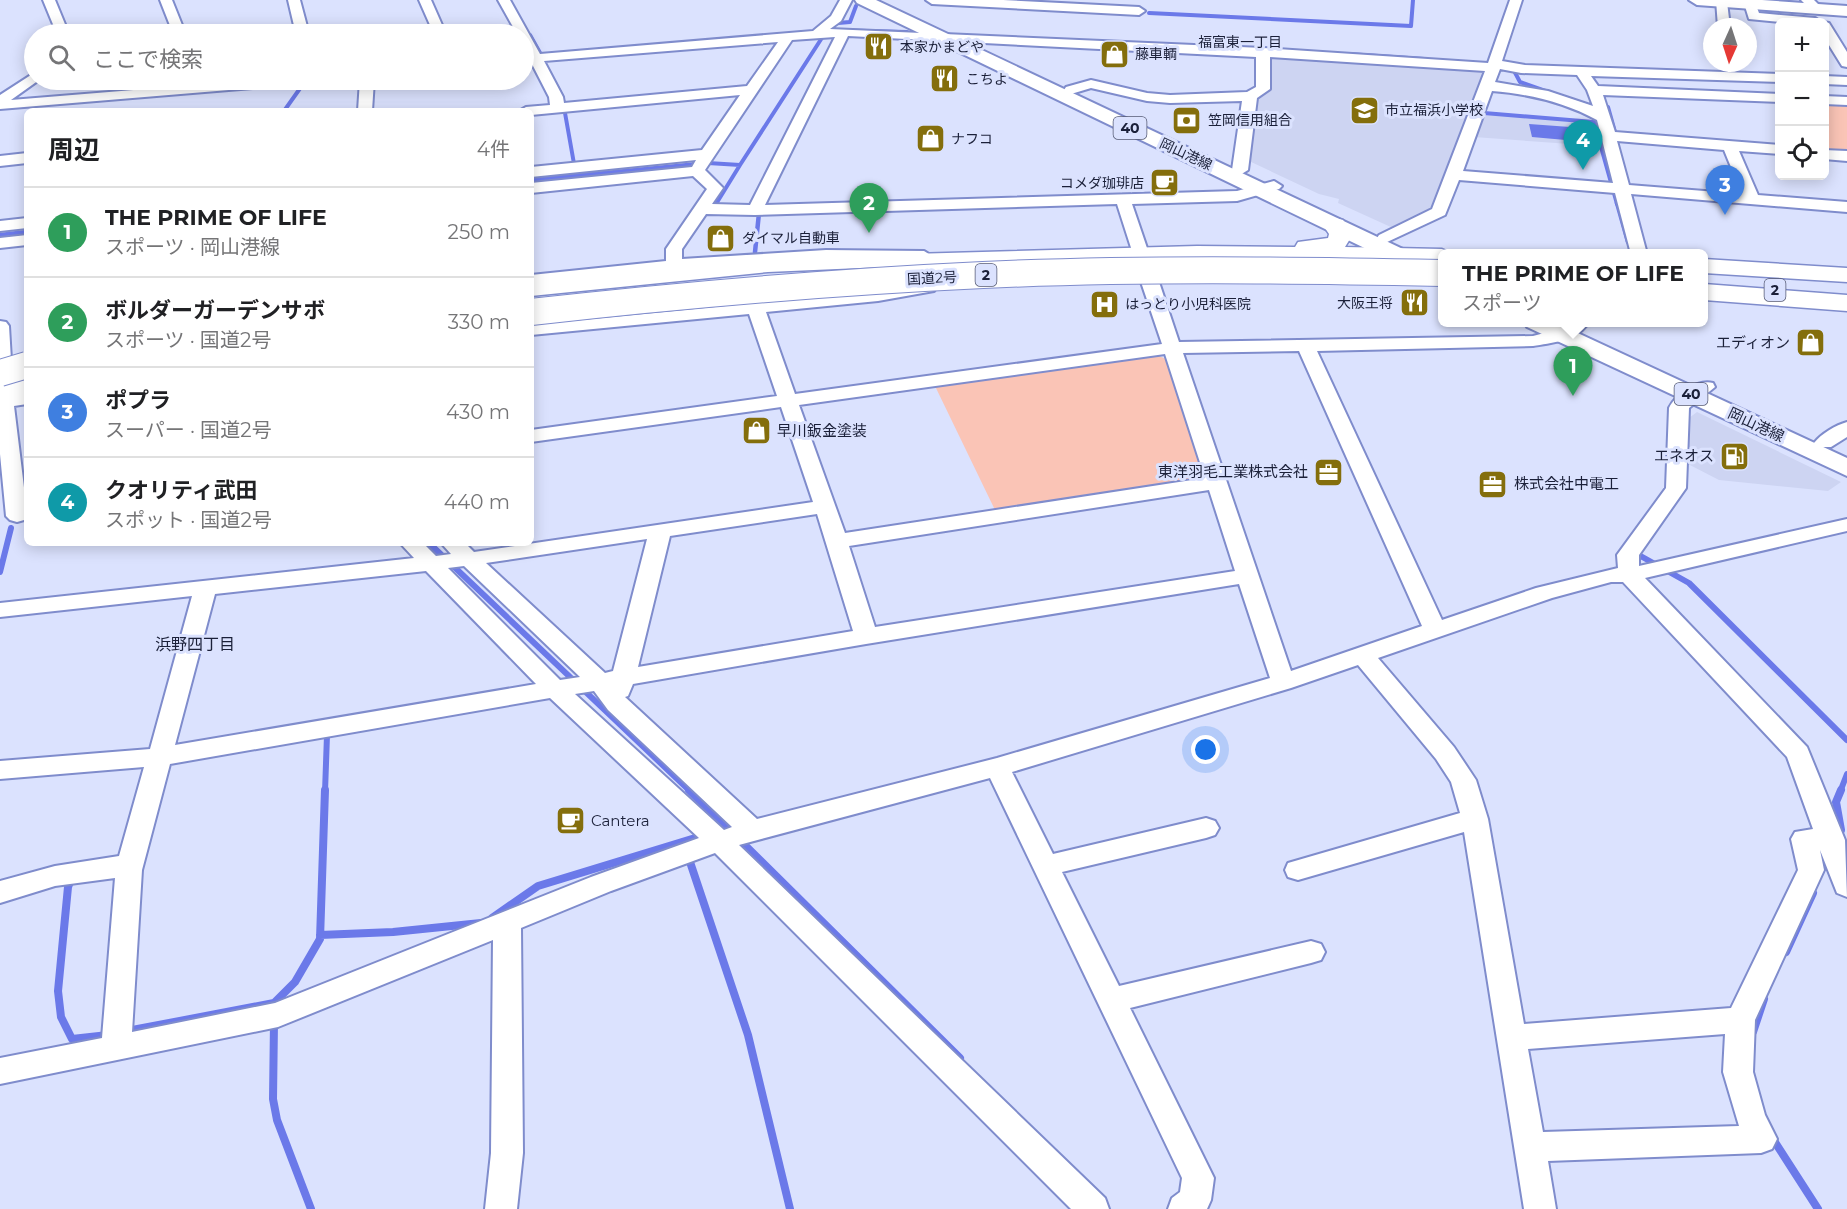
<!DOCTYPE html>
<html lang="ja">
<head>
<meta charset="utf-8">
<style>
  :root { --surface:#fff; --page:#f6f6f6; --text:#202124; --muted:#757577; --line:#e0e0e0; --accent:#846e0c }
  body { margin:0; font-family:Montserrat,"Noto Sans JP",sans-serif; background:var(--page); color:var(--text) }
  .controls { position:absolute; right:18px; top:18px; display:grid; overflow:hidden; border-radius:9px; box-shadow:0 3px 15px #0003 }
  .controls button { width:54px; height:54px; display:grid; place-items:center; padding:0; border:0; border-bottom:2px solid var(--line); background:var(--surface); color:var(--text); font:30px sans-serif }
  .compass { position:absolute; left:1703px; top:18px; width:54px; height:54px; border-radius:50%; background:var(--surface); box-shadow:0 3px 15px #0003; rotate:183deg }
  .you { position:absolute; left:1206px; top:750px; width:21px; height:21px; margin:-15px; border:4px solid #fff; border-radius:50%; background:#1a73e8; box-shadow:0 0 0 9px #1a73e833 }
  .badge { display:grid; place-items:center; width:39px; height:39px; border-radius:50%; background:var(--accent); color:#fff; font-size:20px; font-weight:700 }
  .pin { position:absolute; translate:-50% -50px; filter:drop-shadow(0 2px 3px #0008) }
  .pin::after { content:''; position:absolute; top:32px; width:21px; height:18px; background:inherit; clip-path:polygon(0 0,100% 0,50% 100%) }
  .popup { position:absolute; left:1438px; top:249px; width:270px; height:78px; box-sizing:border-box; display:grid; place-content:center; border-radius:9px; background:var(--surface); filter:drop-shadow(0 2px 4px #0005); font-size:20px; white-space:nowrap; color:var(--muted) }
  .popup b { font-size:22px; color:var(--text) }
  .popup::after { content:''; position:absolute; left:50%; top:100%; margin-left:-12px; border:12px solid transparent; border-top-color:var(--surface) }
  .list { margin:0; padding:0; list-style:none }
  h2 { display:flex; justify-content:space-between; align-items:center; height:78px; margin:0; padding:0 24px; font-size:26px }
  h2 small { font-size:20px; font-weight:400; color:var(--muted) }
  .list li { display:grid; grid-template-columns:39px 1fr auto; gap:18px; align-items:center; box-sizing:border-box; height:90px; padding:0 24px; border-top:2px solid var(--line) }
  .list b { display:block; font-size:22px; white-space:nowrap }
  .list p { margin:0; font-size:20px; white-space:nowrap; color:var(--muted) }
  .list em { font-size:20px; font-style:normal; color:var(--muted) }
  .icon { flex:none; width:33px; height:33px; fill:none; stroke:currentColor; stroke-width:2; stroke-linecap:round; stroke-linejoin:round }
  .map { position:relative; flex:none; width:1847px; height:1209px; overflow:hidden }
  .search { position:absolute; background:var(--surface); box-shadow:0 3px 15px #0003; left:24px; top:24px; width:510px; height:66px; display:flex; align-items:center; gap:15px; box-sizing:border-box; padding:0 21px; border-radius:33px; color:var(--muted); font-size:22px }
  .panel { position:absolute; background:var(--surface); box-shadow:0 3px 15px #0003; left:24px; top:108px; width:510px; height:438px; border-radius:9px }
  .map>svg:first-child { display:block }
  .built { fill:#cdd4f2 }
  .green { fill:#fac4b6 }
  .water { fill:#6b79e9 }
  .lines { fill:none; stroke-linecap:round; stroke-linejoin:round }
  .stream-far3 { stroke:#6b79e9; stroke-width:4 }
  .stream-far2 { stroke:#6b79e9; stroke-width:4.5 }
  .stream-far1 { stroke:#6b79e9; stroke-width:6 }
  .stream { stroke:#6b79e9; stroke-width:8 }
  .minor-casing { stroke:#7f8ccc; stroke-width:4 }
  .major-casing { stroke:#7f8ccc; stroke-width:4 }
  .highway-casing { stroke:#7f8ccc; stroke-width:3 }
  .minor { fill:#fff; fill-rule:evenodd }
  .major { fill:#fff; fill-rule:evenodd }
  .highway { fill:#fff; fill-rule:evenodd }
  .highway-bridge-casing { stroke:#7f8ccc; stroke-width:28; stroke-linecap:butt }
  .highway-bridge { stroke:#fff; stroke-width:26 }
  .labels { text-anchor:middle; stroke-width:6; stroke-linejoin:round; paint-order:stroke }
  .far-neighbourhood-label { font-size:14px; fill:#1b2039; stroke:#dbe2fe }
  .far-poi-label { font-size:14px; fill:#1b2039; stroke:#dbe2fe; text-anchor:start }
  .shield { fill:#dbe2fe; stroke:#555a74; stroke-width:1.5 }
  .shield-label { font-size:14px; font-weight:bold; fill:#1b2039 }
  .far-street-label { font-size:14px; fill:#1b2039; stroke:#dbe2fe }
  .poi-label { font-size:15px; fill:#1b2039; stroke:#dbe2fe; text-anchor:end }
  .street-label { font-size:15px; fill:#1b2039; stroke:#dbe2fe }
  .neighbourhood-label { font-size:16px; fill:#1b2039; stroke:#dbe2fe }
</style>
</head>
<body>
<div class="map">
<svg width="1847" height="1209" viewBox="0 0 1847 1209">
  <rect width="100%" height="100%" fill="#dbe2fe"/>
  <path class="built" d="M 1266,56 L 1486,71 L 1433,212 L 1393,228 L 1338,203 L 1339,199 L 1319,194 L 1249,161 L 1255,96 Z
    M 1484,114 L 1593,123 L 1598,146 L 1474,137 Z
    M 1697,412 L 1841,482 L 1828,491 L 1719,480 L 1686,463 L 1685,421 Z"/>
  <path class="green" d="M 1825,103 L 1847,104 L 1847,152 L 1825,150 Z
    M 1159,356 L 1166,359 L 1205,474 L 1197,480 L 995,510 L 935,386 Z"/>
  <path class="water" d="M 1529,124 L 1584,128 L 1588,142 L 1532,137 Z"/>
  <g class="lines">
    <path class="stream-far3" d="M 1149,13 L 1411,26 L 1413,0
      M 838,23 L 850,22 L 856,6
      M 530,35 L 544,60
      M 1348,54 L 1424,59
      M 1512,67 L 1520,82 L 1551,93
      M 555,83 L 562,96 L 576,175
      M 1601,106 L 1608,107 L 1617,139
      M 284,111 L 306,80
      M 1484,113 L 1594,122 L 1617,204
      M 708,163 L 740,165 L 827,30 L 907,32
      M 531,180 L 696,164
      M 716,204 L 740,165"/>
    <path class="stream-far2" d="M 1617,203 L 1628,242
      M 715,205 L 717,203
      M 753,213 L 759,213 L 755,252
      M 0,235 L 27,232"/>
    <path class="stream-far1" d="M 429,543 L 691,792
      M 1637,554 L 1689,583 L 1847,740
      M 0,572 L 11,528
      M 325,792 L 327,735
      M 1840,792 L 1847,774"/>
    <path class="stream" d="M 689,790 L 960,1058
      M 1834,830 L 1841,830 L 1836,802 L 1841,790
      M 688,856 L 748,1035 L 790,1209
      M 71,879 L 68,887 L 58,991 L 61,1017 L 72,1039 L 108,1035
      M 492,918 L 538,886 L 705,835
      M 320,935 L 393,932 L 481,923
      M 1786,952 L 1813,893
      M 274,1022 L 273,1099 L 277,1120 L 311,1209
      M 127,1031 L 274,1003 L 295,982 L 320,939 L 325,790
      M 1753,1032 L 1764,999
      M 1771,1136 L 1818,1209"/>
    <defs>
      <path id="minor" d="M 43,0 L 55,0 L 69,34 L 57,34 Z
        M 160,0 L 172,0 L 184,30 L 183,33 L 164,34 L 171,28 Z
        M 288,0 L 300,0 L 309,34 L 296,34 Z
        M 419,0 L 431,0 L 446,34 L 434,34 Z
        M 498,0 L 510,0 L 540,54 L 813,31 L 831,16 L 840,0 L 852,0 L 841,21 L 830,29 L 1263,48 L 1488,63 L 1510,0 L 1522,0 L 1502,61 L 1525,65 L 1780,74 L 1780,82 L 1591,76 L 1598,86 L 1780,94 L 1780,102 L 1603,95 L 1615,132 L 1780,145 L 1780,154 L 1739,151 L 1758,195 L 1847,202 L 1847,212 L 1631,194 L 1647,254 L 1631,254 L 1615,193 L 1459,180 L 1445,215 L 1385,243 L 1377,238 L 1379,235 L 1432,209 L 1485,71 L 1270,57 L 1270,89 L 1257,98 L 1248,170 L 1240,175 L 1232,170 L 1242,101 L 1170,103 L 1147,101 L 1091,88 L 1071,94 L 1064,90 L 1066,87 L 1091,80 L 1147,93 L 1170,95 L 1247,92 L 1256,87 L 1256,57 L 848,36 L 765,205 L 1237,191 L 1274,181 L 1282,186 L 1279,189 L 1237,201 L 1132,204 L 1149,254 L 1141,259 L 1133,254 L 1117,204 L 755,215 L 706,214 L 682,249 L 682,259 L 826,250 L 924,251 L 932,256 L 924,261 C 792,258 662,271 531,285 L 531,275 L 666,261 L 666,249 L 707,189 L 693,176 L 531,193 L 531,183 L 692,167 L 696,160 L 531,177 L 531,167 L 702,150 L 740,95 L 531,115 L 531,111 L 519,111 L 526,107 L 550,105 L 549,97 L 531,62 L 524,63 L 524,55 L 527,55 L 524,47 L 524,34 L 517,34 ZM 835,37 L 750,205 L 712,204 L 723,188 L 705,170 L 792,40 ZM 778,42 L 747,86 L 564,103 L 563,97 L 544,61 ZM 1500,69 L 1521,73 L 1577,75 L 1587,90 L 1593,106 L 1548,91 L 1495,82 ZM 1492,91 C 1529,94 1564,102 1597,120 L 1613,183 L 1463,171 ZM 1617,141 L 1724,150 L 1742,194 L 1629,185 Z
        M 926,0 L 1003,0 L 1139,7 L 1145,11 L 1139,15 L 932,4 Z
        M 1716,0 L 1727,2 L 1730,27 L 1718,27 Z
        M 1746,0 L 1754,0 L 1759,13 L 1815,18 L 1821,22 L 1781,22 L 1749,19 L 1744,3 Z
        M 1801,0 L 1814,0 L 1822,8 L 1820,11 L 1812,11 Z
        M 1823,22 L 1829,23 L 1847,52 L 1847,67 L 1842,66 L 1824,37 L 1824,22 Z
        M 34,73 L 34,80 L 39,80 L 11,100 L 257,80 L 308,80 L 301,84 L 0,109 L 0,95 Z
        M 1824,76 L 1847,77 L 1847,85 L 1824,84 Z
        M 360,80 L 374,80 L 372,111 L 358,111 Z
        M 1824,96 L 1847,97 L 1847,105 L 1824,104 Z
        M 1824,150 L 1847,151 L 1847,161 L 1824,159 Z
        M 27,153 L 27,163 L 0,166 L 0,156 Z
        M 27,218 L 27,228 L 0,231 L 0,221 Z
        M 27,235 L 27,245 L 0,248 L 0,238 Z
        M 1148,271 L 1154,272 L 1157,276 L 1179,342 L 1533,336 C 1551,332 1567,322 1584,322 L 1586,326 C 1574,341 1551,343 1533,346 L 1317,351 L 1442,620 L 1536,588 L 1618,568 L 1617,555 L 1666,488 L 1669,408 C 1676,394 1697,379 1713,383 L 1715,387 L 1689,408 L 1686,488 L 1639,555 L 1639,566 L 1847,519 L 1847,531 L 1645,578 L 1807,747 L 1845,840 L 1847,897 L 1837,893 L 1820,850 L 1824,870 L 1755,1020 L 1753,1072 L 1765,1115 L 1777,1139 L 1772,1149 L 1761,1153 L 1548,1161 L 1556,1209 L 1524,1209 L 1464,832 L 1298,880 L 1288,877 L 1285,870 L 1288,863 L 1460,813 L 1451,782 L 1436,759 L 1358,665 L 1291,688 L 1012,772 L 1053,854 L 1206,818 L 1215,821 L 1219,828 L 1215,835 L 1206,838 L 1062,872 L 1119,986 L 1311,941 L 1321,944 L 1325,952 L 1321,960 L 1311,963 L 1130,1008 L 1214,1178 L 1211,1200 L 1207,1209 L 1168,1209 L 1172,1198 L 1180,1192 L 1182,1178 L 990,778 L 739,845 L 1105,1198 L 1109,1209 L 1071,1209 L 715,853 L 611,891 L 521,928 L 523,1153 L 517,1209 L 485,1209 L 491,1153 L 493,940 L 278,1027 L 0,1084 L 0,1058 L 102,1038 L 115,878 L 55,886 L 0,903 L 0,881 L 55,866 L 119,856 L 144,767 L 0,779 L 0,761 L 150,749 L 192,596 L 0,617 L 0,603 L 414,558 L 400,543 L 423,543 L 436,556 L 451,554 L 441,543 L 465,543 L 474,552 L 813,502 L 781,407 L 531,442 L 531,430 L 777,396 L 749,314 L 531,335 L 531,325 L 878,291 L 928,282 L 934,283 L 937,287 L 934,291 L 878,301 L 766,312 L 795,394 L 1162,344 L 1139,276 L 1142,272 ZM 1299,351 L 1422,626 L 1291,671 L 1183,353 ZM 1165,354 L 1205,478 L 845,533 L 799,405 ZM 1209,490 L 1235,571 L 875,627 L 849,546 ZM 817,514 L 853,631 L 638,667 L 670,536 ZM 647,539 L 613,671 L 605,673 L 486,563 ZM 464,566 L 580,677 L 560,680 L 448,568 ZM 426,571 L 536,684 L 175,745 L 215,594 ZM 1611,582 L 1623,582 L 1787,757 L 1813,829 L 1795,832 L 1791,839 L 1798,870 L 1731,1008 L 1524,1024 L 1488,819 L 1476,780 L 1454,747 L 1378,658 L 1552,598 ZM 1239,584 L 1270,678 L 997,758 L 757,819 L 625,697 L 628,696 L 633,684 L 866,644 ZM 594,691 L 608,710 L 732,827 L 724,830 L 575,694 ZM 550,698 L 699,838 L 591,877 L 275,1003 L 132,1032 L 142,870 L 170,764 ZM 1725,1034 L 1723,1072 L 1739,1126 L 1543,1132 L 1528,1049 Z
        M 0,321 L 6,322 L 9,326 L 13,394 L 27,392 L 27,404 L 14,406 L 27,512 L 24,520 L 17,522 L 10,520 L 6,516 L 0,454 Z
        M 1847,422 L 1847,437 L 1831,447 L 1817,447 L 1814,443 C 1821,434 1836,425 1847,422 Z"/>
      <path id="major" d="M 855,0 L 876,0 L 1424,259 L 1427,264 L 1424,269 L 1416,270 L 1408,269 L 857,3 Z
        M 1689,0 L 1762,0 L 1847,6 L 1847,16 L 1697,5 Z
        M 1524,322 L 1554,322 L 1847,458 L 1847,476 L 1527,327 Z"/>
      <path id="highway" d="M 1335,218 L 1343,220 L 1353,234 L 1345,247 L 1442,249 L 1453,254 L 1442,254 L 1442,263 L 1197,260 L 883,267 L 768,272 L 531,296 L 531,280 L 768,258 L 1197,246 L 1295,247 L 1298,242 L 1328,238 L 1329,234 L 1323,225 L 1327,220 Z
        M 1704,259 L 1847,268 L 1847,282 L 1704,273 Z
        M 1704,284 L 1847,295 L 1847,311 L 1704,300 Z
        M 27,379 L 27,395 L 10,398 L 0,396 L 0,384 Z"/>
    </defs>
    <use href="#minor" class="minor-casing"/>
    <use href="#major" class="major-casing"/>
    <use href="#highway" class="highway-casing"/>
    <use href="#minor" class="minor"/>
    <use href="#major" class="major"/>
    <use href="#highway" class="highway"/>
    <defs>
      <path id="highway-bridge" d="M 531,312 C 682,295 832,282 983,275 C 1136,268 1289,270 1442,273
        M 0,373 L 27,365"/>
    </defs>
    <use href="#highway-bridge" class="highway-bridge-casing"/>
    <use href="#highway-bridge" class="highway-bridge"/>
  </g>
  <defs>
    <symbol id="restaurant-square" viewBox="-11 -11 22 22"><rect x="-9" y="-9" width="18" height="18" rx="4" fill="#846e0c" stroke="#dbe2fe"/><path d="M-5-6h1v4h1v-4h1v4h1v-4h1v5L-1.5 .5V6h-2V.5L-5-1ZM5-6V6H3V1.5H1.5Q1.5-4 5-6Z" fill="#fff"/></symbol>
    <symbol id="shop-square" viewBox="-11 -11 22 22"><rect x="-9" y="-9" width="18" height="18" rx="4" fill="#846e0c" stroke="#dbe2fe"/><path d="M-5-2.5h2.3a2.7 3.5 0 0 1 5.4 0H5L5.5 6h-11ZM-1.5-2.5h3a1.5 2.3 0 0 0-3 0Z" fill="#fff"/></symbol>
    <symbol id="school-square" viewBox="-11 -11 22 22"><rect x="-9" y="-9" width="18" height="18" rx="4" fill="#846e0c" stroke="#dbe2fe"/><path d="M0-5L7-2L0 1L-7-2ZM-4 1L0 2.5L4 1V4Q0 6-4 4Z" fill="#fff"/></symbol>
    <symbol id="bank-square" viewBox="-11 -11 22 22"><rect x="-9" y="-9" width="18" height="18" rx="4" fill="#846e0c" stroke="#dbe2fe"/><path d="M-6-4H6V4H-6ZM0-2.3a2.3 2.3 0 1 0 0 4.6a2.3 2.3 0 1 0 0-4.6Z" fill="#fff"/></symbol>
    <symbol id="cafe-square" viewBox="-11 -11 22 22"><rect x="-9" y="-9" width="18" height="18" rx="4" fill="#846e0c" stroke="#dbe2fe"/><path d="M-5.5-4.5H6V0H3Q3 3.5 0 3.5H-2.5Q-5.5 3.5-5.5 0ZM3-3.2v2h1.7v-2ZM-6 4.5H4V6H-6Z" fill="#fff"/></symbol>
    <symbol id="hospital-square" viewBox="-11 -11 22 22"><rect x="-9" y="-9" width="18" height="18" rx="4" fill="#846e0c" stroke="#dbe2fe"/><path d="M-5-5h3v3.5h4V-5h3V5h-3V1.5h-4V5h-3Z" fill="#fff"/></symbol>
    <symbol id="fuel-square" viewBox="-11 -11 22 22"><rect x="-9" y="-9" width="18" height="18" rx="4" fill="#846e0c" stroke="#dbe2fe"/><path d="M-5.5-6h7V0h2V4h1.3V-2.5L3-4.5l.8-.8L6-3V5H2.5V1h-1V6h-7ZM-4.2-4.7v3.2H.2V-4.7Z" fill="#fff"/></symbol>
    <symbol id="office-square" viewBox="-11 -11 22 22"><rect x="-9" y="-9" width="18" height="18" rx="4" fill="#846e0c" stroke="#dbe2fe"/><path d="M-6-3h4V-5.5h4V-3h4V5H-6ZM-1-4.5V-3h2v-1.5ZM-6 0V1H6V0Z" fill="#fff"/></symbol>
  </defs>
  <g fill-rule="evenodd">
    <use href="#restaurant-square" x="862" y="30" width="33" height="33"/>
    <use href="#shop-square" x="1098" y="38" width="33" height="33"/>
    <use href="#restaurant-square" x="928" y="62" width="33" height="33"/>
    <use href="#school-square" x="1348" y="94" width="33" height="33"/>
    <use href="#bank-square" x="1170" y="104" width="33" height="33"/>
    <use href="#shop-square" x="914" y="122" width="33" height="33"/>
    <use href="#cafe-square" x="1148" y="166" width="33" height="33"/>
    <use href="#shop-square" x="704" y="222" width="33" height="33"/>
    <use href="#restaurant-square" x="1398" y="286" width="33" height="33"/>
    <use href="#hospital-square" x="1088" y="288" width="33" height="33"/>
    <use href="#shop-square" x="1794" y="326" width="33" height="33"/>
    <use href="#shop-square" x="740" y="414" width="33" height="33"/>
    <use href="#fuel-square" x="1718" y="440" width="33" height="33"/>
    <use href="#office-square" x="1312" y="456" width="33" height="33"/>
    <use href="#office-square" x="1476" y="468" width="33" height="33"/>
    <use href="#cafe-square" x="554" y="804" width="33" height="33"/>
  </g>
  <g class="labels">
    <g class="far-neighbourhood-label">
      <text x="1240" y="47">福富東一丁目</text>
    </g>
    <g class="far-poi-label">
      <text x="900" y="52">本家かまどや</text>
      <text x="1135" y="59">藤車輌</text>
      <text x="966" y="84">こちよ</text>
      <text x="1385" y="115">市立福浜小学校</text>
      <text x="1208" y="125">笠岡信用組合</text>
      <text x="951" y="144">ナフコ</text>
      <text x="1144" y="188" text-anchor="end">コメダ珈琲店</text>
      <text x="742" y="243">ダイマル自動車</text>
      <text x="1393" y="308" text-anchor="end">大阪王将</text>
      <text x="1125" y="309">はっとり小児科医院</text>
    </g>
    <g class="shield">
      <rect x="1113.5" y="117" width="33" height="22" rx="4.5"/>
      <rect x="975.5" y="264" width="21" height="22" rx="4.5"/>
      <rect x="1764.5" y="279" width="21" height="22" rx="4.5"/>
      <rect x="1674.5" y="383" width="33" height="22" rx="4.5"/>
    </g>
    <g class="shield-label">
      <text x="1130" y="133">40</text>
      <text x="986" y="280">2</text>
      <text x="1775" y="295">2</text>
      <text x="1691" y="399">40</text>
    </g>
    <g class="far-street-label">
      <text transform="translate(1186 154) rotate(25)" y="5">岡山港線</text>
      <text transform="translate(932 278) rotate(-3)" y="5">国道2号</text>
    </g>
    <g class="poi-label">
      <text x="1790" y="348">エディオン</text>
      <text x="777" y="436" text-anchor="start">早川鈑金塗装</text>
      <text x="1714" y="461">エネオス</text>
      <text x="1308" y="477">東洋羽毛工業株式会社</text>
      <text x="1514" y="489" text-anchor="start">株式会社中電工</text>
      <text x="591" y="826" text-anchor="start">Cantera</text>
    </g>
    <g class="street-label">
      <text transform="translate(1756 425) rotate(25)" y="5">岡山港線</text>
    </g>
    <g class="neighbourhood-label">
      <text x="195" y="650">浜野四丁目</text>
    </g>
  </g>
</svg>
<div class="controls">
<button>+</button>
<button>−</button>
<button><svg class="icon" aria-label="locate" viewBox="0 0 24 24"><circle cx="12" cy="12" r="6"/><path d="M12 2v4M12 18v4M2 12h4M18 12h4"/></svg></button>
</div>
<svg class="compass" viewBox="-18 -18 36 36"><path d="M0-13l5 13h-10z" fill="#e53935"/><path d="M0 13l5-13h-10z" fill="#757577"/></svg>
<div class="you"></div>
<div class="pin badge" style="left:1573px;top:396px;background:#2e9e5b">1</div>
<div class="popup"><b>THE PRIME OF LIFE</b>スポーツ</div>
<div class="pin badge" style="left:869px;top:233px;background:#2e9e5b">2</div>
<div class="pin badge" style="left:1725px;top:215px;background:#3f7fe0">3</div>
<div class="pin badge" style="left:1583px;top:170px;background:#0f9aa8">4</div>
<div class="search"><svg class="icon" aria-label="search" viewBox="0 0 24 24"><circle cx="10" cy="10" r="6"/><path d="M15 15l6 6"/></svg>ここで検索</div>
<section class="panel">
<h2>周辺<small>4件</small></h2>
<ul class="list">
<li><span class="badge" style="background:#2e9e5b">1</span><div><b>THE PRIME OF LIFE</b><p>スポーツ · 岡山港線</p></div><em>250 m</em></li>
<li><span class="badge" style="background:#2e9e5b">2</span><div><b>ボルダーガーデンサボ</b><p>スポーツ · 国道2号</p></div><em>330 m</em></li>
<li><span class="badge" style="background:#3f7fe0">3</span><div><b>ポプラ</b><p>スーパー · 国道2号</p></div><em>430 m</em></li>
<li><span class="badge" style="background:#0f9aa8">4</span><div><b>クオリティ武田</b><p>スポット · 国道2号</p></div><em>440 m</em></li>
</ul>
</section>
</div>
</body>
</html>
